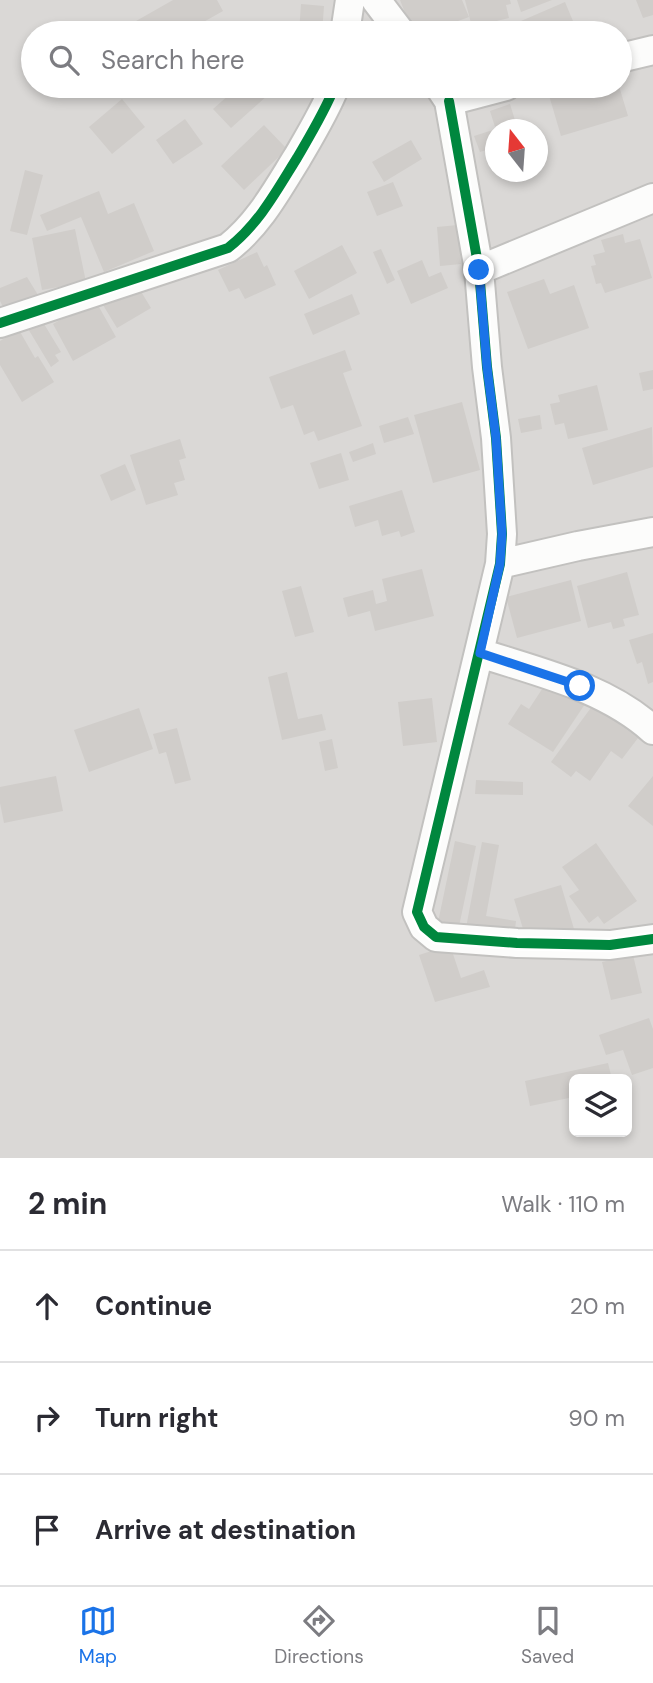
<!DOCTYPE html>
<html lang="en">
<head>
<meta charset="utf-8">
<style>
  :root { --surface:#fff; --page:#f2f2f3; --text:#2b2b33; --muted:#7c7c81; --line:#e1e1e2; --accent:#1a73e8 }
  body { margin:0; font-family:"DM Sans",sans-serif; background:var(--page); color:var(--text) }
  .controls { position:absolute; right:21px; bottom:21px; display:grid; overflow:hidden; border-radius:10px; box-shadow:0 4px 10px #0003 }
  .controls button { width:63px; height:63px; display:grid; place-items:center; padding:0; border:0; border-bottom:2px solid var(--line); background:var(--surface); color:var(--text); font:35px sans-serif }
  .compass { position:absolute; left:485px; top:119px; width:63px; height:63px; border-radius:50%; background:var(--surface); box-shadow:0 4px 10px #0003; rotate:343deg }
  .stop { position:absolute; width:21px; height:21px; margin:-16px; border:5px solid #1a73e8; border-radius:50%; background:#fff }
  .stop.end { background:#1a73e8; border-color:#fff; box-shadow:0 2px 7px #0008 }
  .list { margin:0; padding:0; list-style:none }
  h2 { display:flex; justify-content:space-between; align-items:center; height:91px; margin:0; padding:0 28px; font-size:30px }
  h2 small { font-size:23px; font-weight:400; color:var(--muted) }
  .list li { display:grid; grid-template-columns:46px 1fr auto; gap:21px; align-items:center; box-sizing:border-box; height:112px; padding:0 28px; border-top:2px solid var(--line) }
  .list b { display:block; font-size:26px; white-space:nowrap }
  .list em { font-size:23px; font-style:normal; color:var(--muted) }
  .icon { flex:none; width:38px; height:38px; fill:none; stroke:currentColor; stroke-width:2; stroke-linecap:round; stroke-linejoin:round }
  .map { position:relative; flex:none; width:653px; height:1158px; overflow:hidden }
  .search { position:absolute; background:var(--surface); box-shadow:0 4px 10px #0003; left:21px; right:21px; top:21px; height:77px; display:flex; align-items:center; gap:18px; box-sizing:border-box; padding:0 24px; border-radius:38px; color:var(--muted); font-size:26px }
  .sheet { height:427px; background:var(--surface) }
  nav { display:flex; justify-content:space-around; align-items:center; box-sizing:border-box; height:98px; border-top:2px solid var(--line); background:var(--surface); font-size:19px; color:var(--muted) }
  nav a { display:grid; justify-items:center; gap:4px }
  nav .on { color:var(--accent) }
  .map>svg:first-child { display:block }
  .residential { fill:#dad8d6; fill-rule:evenodd }
  .building { fill:#d0cdca }
  .lines { fill:none; stroke-linecap:round; stroke-linejoin:round }
  .minor-casing { stroke:#c2c1bf; stroke-width:32 }
  .minor { stroke:#fcfcfb; stroke-width:28 }
  .cycleway-casing { stroke:#fff; stroke-width:15 }
  .cycleway { stroke:#00873e; stroke-width:10 }
  .route { stroke:#1a73e8; stroke-width:9 }
</style>
</head>
<body>
<div class="map">
<svg width="653" height="1158" viewBox="0 0 653 1158">
  <rect width="100%" height="100%" fill="#ebe9e5"/>
  <path class="residential" d="M 0,0 L 653,0 L 653,1158 L 0,1158 ZM 33,33 L 620,33 L 620,86 L 33,86 ZM 496,130 L 538,130 L 538,172 L 496,172 ZM 574,1079 L 627,1079 L 627,1132 L 574,1132 Z"/>
  <path class="building" d="M 173,0 L 217,0 L 223,11 L 184,33 L 125,33 L 122,29 Z
    M 400,0 L 462,0 L 469,17 L 425,33 L 413,33 Z
    M 465,0 L 510,0 L 511,4 L 506,5 L 509,18 L 472,27 Z
    M 517,0 L 552,0 L 521,12 Z
    M 636,0 L 653,0 L 653,15 L 643,18 Z
    M 565,2 L 578,33 L 526,33 L 521,21 Z
    M 301,4 L 324,6 L 322,33 L 299,33 Z
    M 511,22 L 514,33 L 493,33 L 491,27 Z
    M 239,86 L 260,86 L 268,95 L 231,128 L 213,109 Z
    M 570,86 L 578,86 L 579,91 L 595,86 L 619,86 L 628,116 L 561,136 L 548,92 Z
    M 122,99 L 145,127 L 112,154 L 89,127 Z
    M 510,104 L 518,130 L 496,130 L 490,111 Z
    M 185,119 L 203,144 L 173,164 L 156,140 Z
    M 264,125 L 287,149 L 244,190 L 221,166 Z
    M 496,129 L 496,147 L 480,152 L 474,136 Z
    M 411,140 L 422,159 L 384,182 L 372,162 Z
    M 25,170 L 43,175 L 27,235 L 10,231 Z
    M 393,182 L 403,206 L 377,216 L 367,192 Z
    M 99,191 L 108,214 L 134,203 L 154,251 L 104,272 L 81,217 L 47,231 L 40,215 Z
    M 458,225 L 461,264 L 440,266 L 437,227 Z
    M 75,229 L 86,282 L 42,290 L 32,238 Z
    M 623,234 L 625,243 L 640,239 L 652,278 L 605,293 L 601,283 L 596,284 L 591,266 L 596,265 L 593,255 L 605,252 L 601,240 Z
    M 342,245 L 357,273 L 309,299 L 294,271 Z
    M 381,249 L 395,280 L 387,284 L 373,252 Z
    M 257,252 L 264,267 L 267,265 L 276,285 L 245,299 L 239,288 L 229,292 L 218,270 Z
    M 422,260 L 429,277 L 441,272 L 448,288 L 411,304 L 397,271 Z
    M 27,277 L 38,295 L 4,309 L 0,301 L 0,288 Z
    M 544,279 L 550,294 L 574,285 L 589,328 L 528,349 L 507,292 Z
    M 137,285 L 151,308 L 117,328 L 103,305 Z
    M 352,294 L 360,314 L 313,335 L 304,314 Z
    M 95,300 L 116,337 L 73,361 L 53,324 Z
    M 41,319 L 61,352 L 55,355 L 59,361 L 51,367 L 27,327 Z
    M 19,330 L 35,358 L 38,356 L 54,382 L 22,402 L 0,365 L 0,341 Z
    M 345,350 L 352,370 L 343,373 L 362,426 L 318,441 L 314,431 L 304,435 L 293,405 L 281,409 L 269,377 Z
    M 653,370 L 653,389 L 643,391 L 639,373 Z
    M 597,385 L 608,430 L 568,439 L 564,423 L 555,425 L 550,404 L 560,402 L 558,395 Z
    M 462,402 L 480,470 L 433,483 L 414,415 Z
    M 540,415 L 542,429 L 521,433 L 518,419 Z
    M 408,417 L 414,434 L 384,443 L 379,426 Z
    M 652,427 L 653,467 L 593,485 L 582,448 Z
    M 180,439 L 186,458 L 179,460 L 185,480 L 174,483 L 178,495 L 146,505 L 130,455 Z
    M 373,443 L 376,454 L 353,462 L 349,452 Z
    M 341,453 L 349,480 L 319,489 L 310,463 Z
    M 125,464 L 136,490 L 111,501 L 100,475 Z
    M 402,490 L 415,532 L 401,537 L 399,531 L 382,536 L 378,520 L 355,527 L 349,506 Z
    M 422,569 L 434,616 L 375,631 L 370,611 L 348,617 L 343,598 L 373,590 L 376,604 L 387,601 L 382,579 Z
    M 627,572 L 639,615 L 623,619 L 625,626 L 613,629 L 611,622 L 588,628 L 577,586 Z
    M 571,580 L 581,621 L 517,638 L 506,597 Z
    M 301,586 L 314,632 L 295,637 L 282,591 Z
    M 653,633 L 653,682 L 648,684 L 642,662 L 637,664 L 629,640 Z
    M 287,672 L 298,719 L 322,714 L 326,730 L 282,740 L 268,677 Z
    M 550,677 L 587,701 L 553,752 L 508,724 L 521,704 L 529,709 Z
    M 432,698 L 437,742 L 403,746 L 398,702 Z
    M 593,705 L 638,738 L 622,759 L 611,751 L 590,781 L 576,771 L 571,777 L 551,762 Z
    M 139,708 L 153,749 L 89,772 L 74,730 Z
    M 177,728 L 191,780 L 175,784 L 166,752 L 159,754 L 153,734 Z
    M 332,739 L 338,768 L 325,771 L 319,742 Z
    M 56,776 L 63,811 L 4,823 L 0,803 L 0,787 Z
    M 653,776 L 653,826 L 628,806 Z
    M 476,780 L 523,782 L 523,795 L 475,794 Z
    M 455,841 L 476,846 L 458,931 L 437,927 Z
    M 482,842 L 499,845 L 486,916 L 516,921 L 514,937 L 466,928 Z
    M 596,843 L 637,901 L 604,924 L 598,916 L 589,923 L 569,896 L 579,890 L 562,867 Z
    M 561,885 L 574,929 L 527,942 L 514,899 Z
    M 450,945 L 461,978 L 484,970 L 490,987 L 435,1002 L 419,955 Z
    M 633,955 L 642,993 L 611,1000 L 602,962 Z
    M 649,1018 L 653,1029 L 653,1068 L 632,1075 L 623,1050 L 606,1055 L 599,1035 Z
    M 608,1063 L 612,1079 L 574,1079 L 574,1097 L 530,1106 L 525,1081 Z"/>
  <g class="lines">
    <defs>
      <path id="minor" d="M 376,0 L 401,33
        M 345,33 L 350,0
        M 620,58 L 653,50
        M 439,86 L 449,101 L 506,86
        M 449,101 L 479,270 L 487,367 L 496,438 L 502,534 L 500,564 L 417,912 L 424,927 L 436,937 L 517,943 L 610,945 L 653,939
        M 479,270 L 653,198
        M 0,323 L 228,248 C 259,224 277,190 297,158 C 311,134 325,111 335,86
        M 500,564 L 578,546 L 653,532
        M 480,653 C 541,673 605,687 653,730"/>
    </defs>
    <use href="#minor" class="minor-casing"/>
    <use href="#minor" class="minor"/>
    <defs>
      <path id="cycleway" d="M 449,101 L 479,270 L 487,367 L 496,438 L 502,534 L 500,564 L 417,912 L 424,927 L 436,937 L 517,943 L 610,945 L 653,939
        M 0,323 L 228,248 C 259,224 277,190 297,158 C 311,134 325,111 335,86"/>
    </defs>
    <use href="#cycleway" class="cycleway-casing"/>
    <use href="#cycleway" class="cycleway"/>
  </g>
  <g class="lines">
    <path class="route" d="M 479,270 L 487,367 L 496,438 L 502,534 L 500,564 L 480,653 L 580,686"/>
  </g>
</svg>
<div class="controls">
<button><svg class="icon" aria-label="layers" viewBox="0 0 24 24"><path d="M12 4l9 5-9 5-9-5zM3 14l9 5 9-5"/></svg></button>
</div>
<svg class="compass" viewBox="-18 -18 36 36"><path d="M0-13l5 13h-10z" fill="#e53935"/><path d="M0 13l5-13h-10z" fill="#7c7c81"/></svg>
<div class="stop" style="left:580px;top:686px"></div>
<div class="stop end" style="left:479px;top:270px"></div>
<div class="search"><svg class="icon" aria-label="search" viewBox="0 0 24 24"><circle cx="10" cy="10" r="6"/><path d="M15 15l6 6"/></svg>Search here</div>
</div>
<section class="sheet">
<h2>2 min<small>Walk · 110 m</small></h2>
<ul class="list">
<li><svg class="icon" aria-label="ahead" viewBox="0 0 24 24"><path d="M12 20V5M6 11l6-6 6 6"/></svg><div><b>Continue</b></div><em>20 m</em></li>
<li><svg class="icon" aria-label="right" viewBox="0 0 24 24"><path d="M7 20v-9h11M14 6l5 5-5 5"/></svg><div><b>Turn right</b></div><em>90 m</em></li>
<li><svg class="icon" aria-label="arrive" viewBox="0 0 24 24"><path d="M6 21V4h12l-3 4 3 4H6"/></svg><div><b>Arrive at destination</b></div></li>
</ul>
</section>
<nav>
<a class="on"><svg class="icon" aria-label="map" viewBox="0 0 24 24"><path d="M3 6l6-2 6 2 6-2v14l-6 2-6-2-6 2zM9 4v14M15 6v14"/></svg>Map</a>
<a><svg class="icon" aria-label="directions" viewBox="0 0 24 24"><path d="M12 3l9 9-9 9-9-9zM9 14v-3h6M13 9l2 2-2 2"/></svg>Directions</a>
<a><svg class="icon" aria-label="saved" viewBox="0 0 24 24"><path d="M7 4h10v16l-5-4-5 4z"/></svg>Saved</a>
</nav>
</body>
</html>
